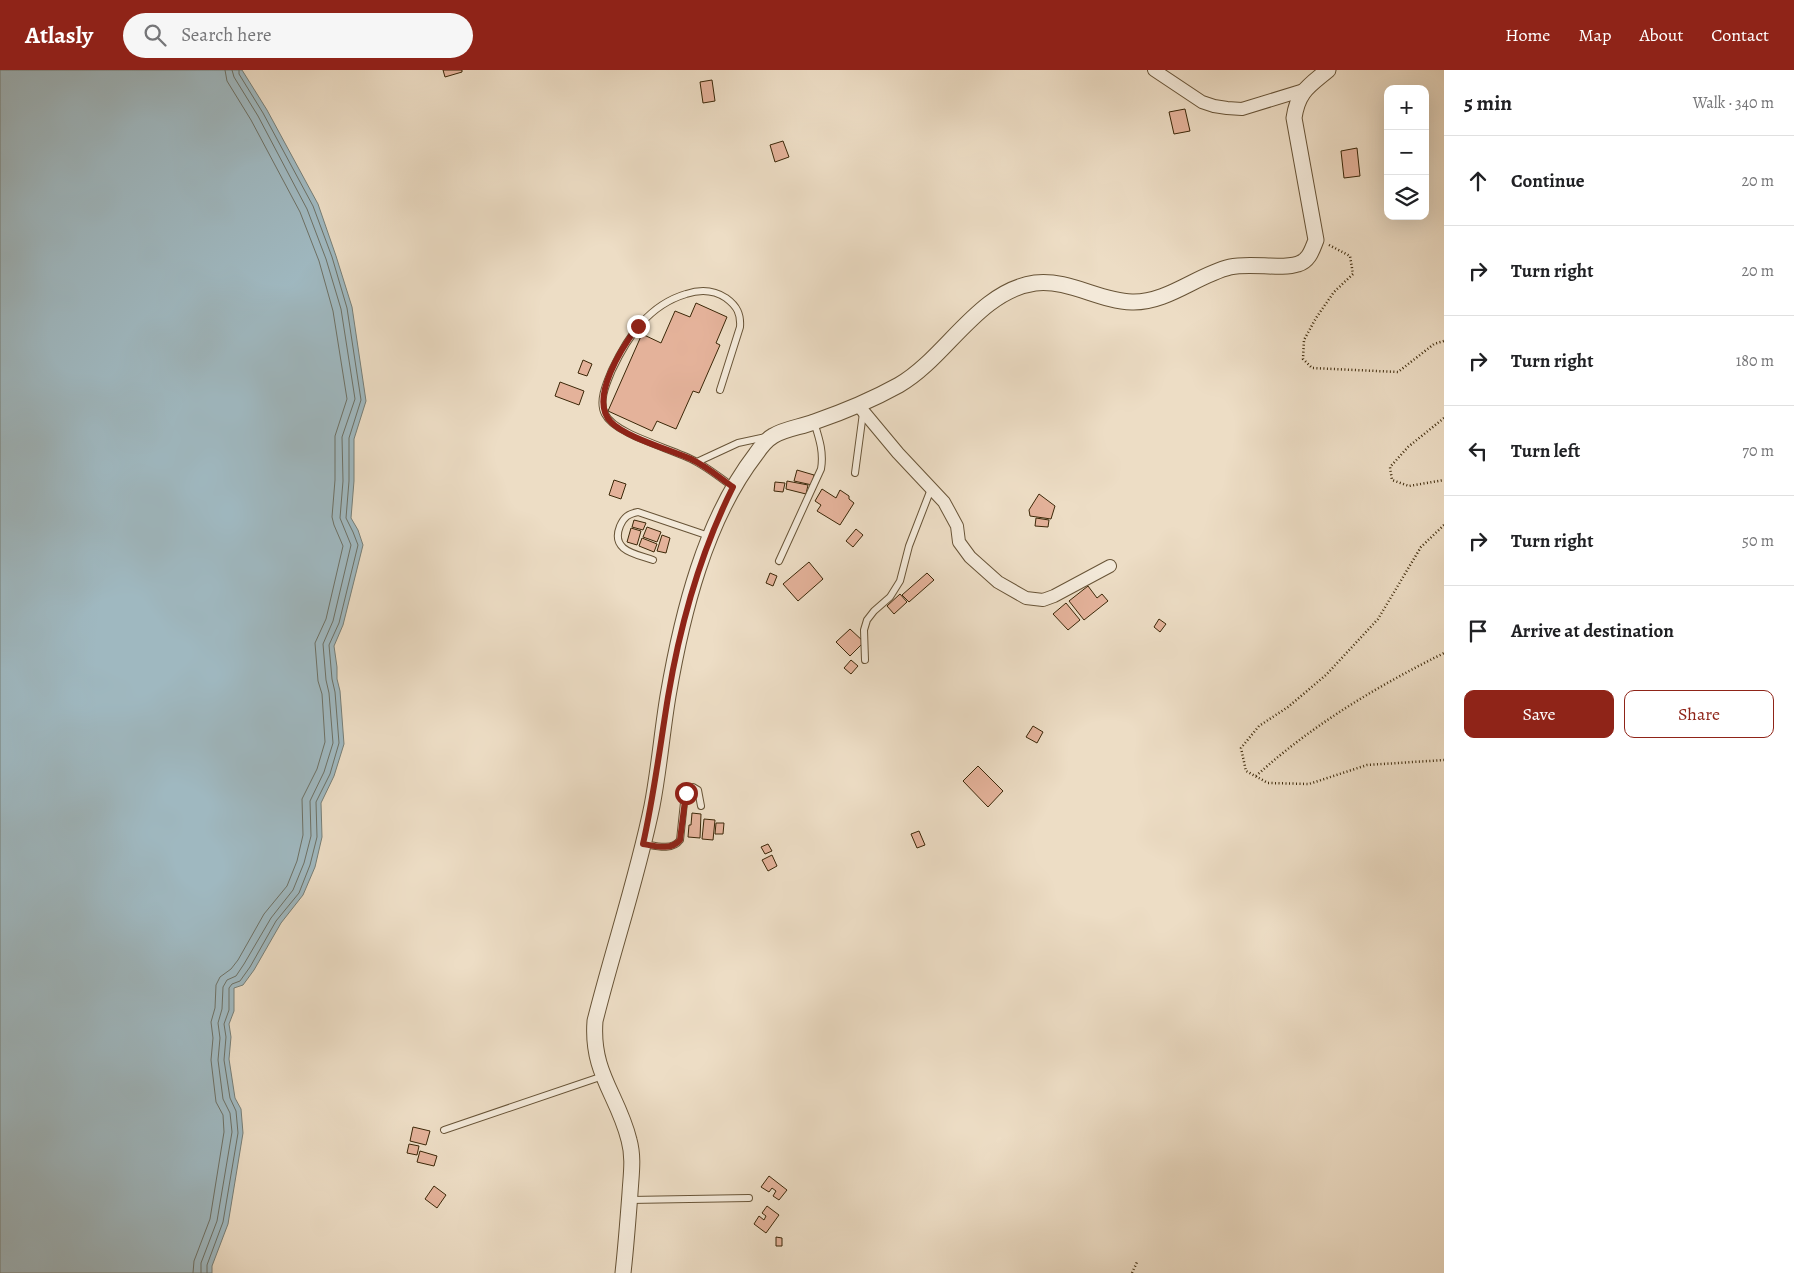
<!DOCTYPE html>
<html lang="en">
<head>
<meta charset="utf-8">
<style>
  :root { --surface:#fff; --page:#f6f6f6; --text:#202124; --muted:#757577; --line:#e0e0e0; --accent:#8f2418 }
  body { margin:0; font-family:Alegreya,serif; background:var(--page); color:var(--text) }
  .controls { position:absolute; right:15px; top:15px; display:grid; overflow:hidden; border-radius:10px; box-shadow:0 5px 20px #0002 }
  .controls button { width:45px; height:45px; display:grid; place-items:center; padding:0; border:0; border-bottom:1px solid var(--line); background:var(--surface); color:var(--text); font:25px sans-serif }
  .stop { position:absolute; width:15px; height:15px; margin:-11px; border:4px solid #8f2418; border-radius:50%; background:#fff }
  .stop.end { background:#8f2418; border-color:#fff; box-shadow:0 1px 5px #0008 }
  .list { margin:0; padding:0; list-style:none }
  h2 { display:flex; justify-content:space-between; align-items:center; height:65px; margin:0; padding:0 20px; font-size:21px }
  h2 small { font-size:16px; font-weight:400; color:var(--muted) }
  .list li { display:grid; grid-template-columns:32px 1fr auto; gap:15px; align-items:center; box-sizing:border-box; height:90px; padding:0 20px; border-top:1px solid var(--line) }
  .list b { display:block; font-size:19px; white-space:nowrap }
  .list em { font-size:16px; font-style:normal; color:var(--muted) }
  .actions { display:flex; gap:10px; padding:15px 20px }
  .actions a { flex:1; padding:11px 0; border:1px solid var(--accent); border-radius:10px; text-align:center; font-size:18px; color:var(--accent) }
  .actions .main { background:var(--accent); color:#fff }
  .icon { flex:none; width:28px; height:28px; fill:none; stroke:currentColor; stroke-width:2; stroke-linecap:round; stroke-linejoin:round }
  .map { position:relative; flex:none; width:1444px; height:1203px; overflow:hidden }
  header { display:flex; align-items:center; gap:30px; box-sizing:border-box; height:70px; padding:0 25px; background:var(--accent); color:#fff }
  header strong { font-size:24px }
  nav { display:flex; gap:28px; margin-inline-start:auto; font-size:18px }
  .search { width:350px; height:45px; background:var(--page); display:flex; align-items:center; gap:12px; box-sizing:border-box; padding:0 18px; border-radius:28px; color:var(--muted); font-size:19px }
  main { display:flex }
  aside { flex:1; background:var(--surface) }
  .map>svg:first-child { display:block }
  .water { fill:#9fb8c0; stroke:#777e76 }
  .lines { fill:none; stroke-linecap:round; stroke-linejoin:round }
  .shore { stroke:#6d7064; stroke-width:1 }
  .building { fill:#e4b29a; stroke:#3b2708 }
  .service-casing { stroke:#685437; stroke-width:8 }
  .minor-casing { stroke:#685437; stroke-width:14 }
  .tertiary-casing { stroke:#685437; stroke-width:17 }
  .path { stroke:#3b2708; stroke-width:2.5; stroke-dasharray:1 2.5; stroke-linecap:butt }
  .service { stroke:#f3e9d9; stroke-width:6 }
  .minor { stroke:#f3e9d9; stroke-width:12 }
  .tertiary { stroke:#f3e9d9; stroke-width:15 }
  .route { stroke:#8f2418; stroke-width:6 }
</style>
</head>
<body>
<header>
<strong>Atlasly</strong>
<div class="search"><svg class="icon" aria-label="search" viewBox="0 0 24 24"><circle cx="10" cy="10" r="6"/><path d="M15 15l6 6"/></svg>Search here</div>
<nav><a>Home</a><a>Map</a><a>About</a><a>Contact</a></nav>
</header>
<main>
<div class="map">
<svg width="1444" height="1203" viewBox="0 0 1444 1203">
  <rect width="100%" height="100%" fill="#edddc5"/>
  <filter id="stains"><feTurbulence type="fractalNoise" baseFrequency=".004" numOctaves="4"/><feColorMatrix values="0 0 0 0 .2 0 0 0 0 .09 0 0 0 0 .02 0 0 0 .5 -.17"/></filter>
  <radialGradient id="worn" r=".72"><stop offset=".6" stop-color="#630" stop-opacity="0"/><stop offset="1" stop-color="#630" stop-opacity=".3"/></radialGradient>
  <path class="water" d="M 0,0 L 242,0 L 267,40 L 318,134 L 336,186 L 352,237 L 366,331 L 354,369 L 354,411 L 351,448 L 358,460 L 363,475 L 343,555 L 334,576 L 337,597 L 337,609 L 340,621 L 344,674 L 334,706 L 321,733 L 322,767 L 315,797 L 303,825 L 281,853 L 254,900 L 243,915 L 234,918 L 234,941 L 229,954 L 231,967 L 229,989 L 235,1028 L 241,1039 L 243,1063 L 228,1154 L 212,1196 L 212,1203 L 0,1203 Z"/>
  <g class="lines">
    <path class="shore" d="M 193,1203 L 194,1191 L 210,1149 L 224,1062 L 223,1045 L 216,1032 L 211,990 L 213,968 L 211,952 L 215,938 L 216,915 L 220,907 L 231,899 L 238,890 L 264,844 L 287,816 L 297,791 L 303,765 L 302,729 L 317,699 L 325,672 L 322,624 L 318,611 L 315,573 L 326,549 L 343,476 L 334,455 L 332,447 L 335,410 L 335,366 L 347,329 L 333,241 L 319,191 L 300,142 L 251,50 L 227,11 L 225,0
      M 201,1203 L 201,1193 L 217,1151 L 232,1062 L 230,1043 L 223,1029 L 218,990 L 220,968 L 218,953 L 222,939 L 223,917 L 227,910 L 236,906 L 244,894 L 271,848 L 293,820 L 304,793 L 311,766 L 310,731 L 324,702 L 333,673 L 329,623 L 326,610 L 323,574 L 333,551 L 351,475 L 340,448 L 343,411 L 342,367 L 355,329 L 341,239 L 326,189 L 307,139 L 258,46 L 234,7 L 232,0
      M 207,1203 L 207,1195 L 223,1152 L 238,1063 L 236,1041 L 230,1028 L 224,990 L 226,967 L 224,954 L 229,940 L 229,918 L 232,914 L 240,911 L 250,897 L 276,851 L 299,823 L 310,795 L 317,767 L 316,732 L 330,704 L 339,673 L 335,622 L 332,609 L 329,575 L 339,553 L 358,475 L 353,462 L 346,448 L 349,411 L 349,368 L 361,330 L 347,238 L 332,187 L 313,136 L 263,43 L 239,4 L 239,0"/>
  </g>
  <path class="building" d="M 443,0 L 462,0 L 462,2 L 445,7 Z
    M 712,10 L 715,31 L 703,33 L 700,12 Z
    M 1185,39 L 1190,61 L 1174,64 L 1169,42 Z
    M 783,71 L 789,87 L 775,92 L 770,75 Z
    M 1357,78 L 1360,106 L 1344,108 L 1341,81 Z
    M 696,233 L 727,247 L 716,273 L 720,275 L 699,323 L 693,321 L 676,359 L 657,351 L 652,361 L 608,341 L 642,264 L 661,273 L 675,241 L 690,247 Z
    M 583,290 L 592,294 L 587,306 L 578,303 Z
    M 560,312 L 584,321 L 579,335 L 555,326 Z
    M 797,400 L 814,405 L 812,415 L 794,411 Z
    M 614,410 L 626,414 L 621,429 L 609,425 Z
    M 787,411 L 808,415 L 806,424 L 786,419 Z
    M 775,412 L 785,413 L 783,422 L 774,421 Z
    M 822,419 L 836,428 L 840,420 L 849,426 L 849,429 L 854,433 L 840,455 L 817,441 L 821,435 L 815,431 Z
    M 1039,424 L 1055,436 L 1051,449 L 1030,446 L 1029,440 Z
    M 1036,448 L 1049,450 L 1048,457 L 1035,456 Z
    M 634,450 L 646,453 L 643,460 L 632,457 Z
    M 647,457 L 661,462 L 657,472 L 643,467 Z
    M 631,458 L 641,461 L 637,475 L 627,472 Z
    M 856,459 L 863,465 L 853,477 L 846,471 Z
    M 662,465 L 670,468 L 666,483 L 657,481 Z
    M 642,468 L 657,474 L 654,482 L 639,476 Z
    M 809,492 L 823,509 L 798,531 L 783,514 Z
    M 770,503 L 777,506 L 773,516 L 766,513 Z
    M 927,503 L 934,510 L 909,532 L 902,525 Z
    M 1088,516 L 1097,528 L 1102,524 L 1108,531 L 1084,550 L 1069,531 Z
    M 900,524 L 907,532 L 894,544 L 887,536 Z
    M 1066,533 L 1080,550 L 1068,560 L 1053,544 Z
    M 1159,549 L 1166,554 L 1160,562 L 1154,557 Z
    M 850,559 L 864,572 L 850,586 L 836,572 Z
    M 851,590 L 858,596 L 851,604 L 844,598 Z
    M 1033,656 L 1043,662 L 1037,673 L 1026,667 Z
    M 978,696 L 1003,721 L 988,737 L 963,711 Z
    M 692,743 L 701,744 L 700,768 L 688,767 L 689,755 L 691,755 Z
    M 704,749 L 715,750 L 713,770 L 702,769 Z
    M 716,753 L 724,753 L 723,764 L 715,764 Z
    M 919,761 L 925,775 L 917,778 L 911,764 Z
    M 768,774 L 772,781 L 765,784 L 761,777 Z
    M 772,785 L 777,796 L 768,801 L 762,790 Z
    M 413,1057 L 430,1061 L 426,1075 L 410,1071 Z
    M 409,1074 L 419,1076 L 417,1085 L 407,1083 Z
    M 420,1081 L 437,1086 L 434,1096 L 417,1092 Z
    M 769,1106 L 787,1120 L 779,1130 L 773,1126 L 776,1121 L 772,1118 L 769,1122 L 761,1117 Z
    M 434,1116 L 446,1125 L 437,1138 L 425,1129 Z
    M 767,1136 L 779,1145 L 766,1163 L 754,1154 L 759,1146 L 764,1150 L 766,1146 L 762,1143 Z
    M 776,1167 L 782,1168 L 782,1176 L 776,1176 Z"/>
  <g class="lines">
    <defs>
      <path id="service" d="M 720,320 L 740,257 C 741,244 737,236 726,228 C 714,220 701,219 686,224 C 649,235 628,266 612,300 C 607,312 598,331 605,344 C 615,365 674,379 695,391 C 708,398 721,408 733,417
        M 697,392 L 738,373 L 766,367
        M 855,403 L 863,343
        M 653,490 C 636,484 610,481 620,456 C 624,447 628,444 638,442 L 709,466
        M 779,491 L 821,399 C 824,382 819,368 814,352
        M 865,590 L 864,560 L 867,550 L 874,541 L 890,527 L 900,511 L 909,476 L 931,419
        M 644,774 C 656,776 672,781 680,770 L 685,723 L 690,718 L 693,717 L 698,720 L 701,736
        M 444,1060 L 603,1006
        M 630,1130 L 749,1128"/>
      <path id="minor" d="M 1154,0 L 1202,32 L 1214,36 L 1227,38 L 1242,39 L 1304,20
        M 858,335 L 898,383 L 944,432 L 957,456 L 959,472 L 970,487 L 998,512 L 1026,528 L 1043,530 L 1054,526 L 1110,496"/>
      <path id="tertiary" d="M 623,1203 C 626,1176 628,1150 630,1123 C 631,1105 634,1088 629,1070 C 618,1025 591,1003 595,951 C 613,879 637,809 652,736 C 659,700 662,662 668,626 C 682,544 705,450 756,384 C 760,378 766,370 773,366 C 784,359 801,357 814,352 C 843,342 872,330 899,315 C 946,288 978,221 1035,213 C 1069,209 1099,231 1132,232 C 1167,233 1197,205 1230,197 C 1252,192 1280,200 1298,194 C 1309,191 1312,180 1316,170 L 1294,48 C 1298,21 1309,16 1328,0"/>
    </defs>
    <use href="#service" class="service-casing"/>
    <use href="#minor" class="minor-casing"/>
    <use href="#tertiary" class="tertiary-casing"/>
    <path class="path" d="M 1329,175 L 1350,186 L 1353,204 L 1334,222 L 1316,248 L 1304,270 L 1303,289 L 1312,298 L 1398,302 L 1434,274 L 1444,271
      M 1444,348 L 1408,377 L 1390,397 L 1392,410 L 1409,416 L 1444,410
      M 1444,455 L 1421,477 L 1378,549 L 1326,605 L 1288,637 L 1259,656 L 1241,678 L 1246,701 L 1268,713 L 1309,714 L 1367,695 L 1444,690
      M 1256,706 C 1312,655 1376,617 1444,583
      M 1132,1203 L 1137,1192"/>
    <use href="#service" class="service"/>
    <use href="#minor" class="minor"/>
    <use href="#tertiary" class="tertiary"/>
  </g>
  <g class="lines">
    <path class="route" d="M 638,256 C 623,276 588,329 611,352 C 625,367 671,380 691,389 C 706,396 720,408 733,417 C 700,483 680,555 668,627 C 660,676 654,725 643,774 C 655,776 671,781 680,770 L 686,723"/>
  </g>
  <rect width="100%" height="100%" filter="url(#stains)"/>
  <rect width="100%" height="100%" fill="url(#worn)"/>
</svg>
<div class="controls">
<button>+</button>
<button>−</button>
<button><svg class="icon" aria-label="layers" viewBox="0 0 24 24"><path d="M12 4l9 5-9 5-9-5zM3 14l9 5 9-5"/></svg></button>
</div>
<div class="stop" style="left:686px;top:723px"></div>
<div class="stop end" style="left:638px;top:256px"></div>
</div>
<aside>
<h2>5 min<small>Walk · 340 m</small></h2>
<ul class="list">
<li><svg class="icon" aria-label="ahead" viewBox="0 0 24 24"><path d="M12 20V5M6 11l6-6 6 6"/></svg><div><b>Continue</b></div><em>20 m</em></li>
<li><svg class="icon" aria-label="right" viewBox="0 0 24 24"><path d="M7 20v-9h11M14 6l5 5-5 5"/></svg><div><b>Turn right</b></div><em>20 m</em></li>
<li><svg class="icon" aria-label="right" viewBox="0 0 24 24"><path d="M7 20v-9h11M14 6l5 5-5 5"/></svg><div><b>Turn right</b></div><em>180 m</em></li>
<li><svg class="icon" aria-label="left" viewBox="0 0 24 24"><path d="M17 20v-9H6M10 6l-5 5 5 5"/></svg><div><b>Turn left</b></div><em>70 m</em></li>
<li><svg class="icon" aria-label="right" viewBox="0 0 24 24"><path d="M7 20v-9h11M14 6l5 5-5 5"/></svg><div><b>Turn right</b></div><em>50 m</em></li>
<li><svg class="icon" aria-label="arrive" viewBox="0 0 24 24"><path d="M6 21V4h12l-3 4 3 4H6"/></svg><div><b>Arrive at destination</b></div></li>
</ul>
<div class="actions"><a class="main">Save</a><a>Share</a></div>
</aside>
</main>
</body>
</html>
